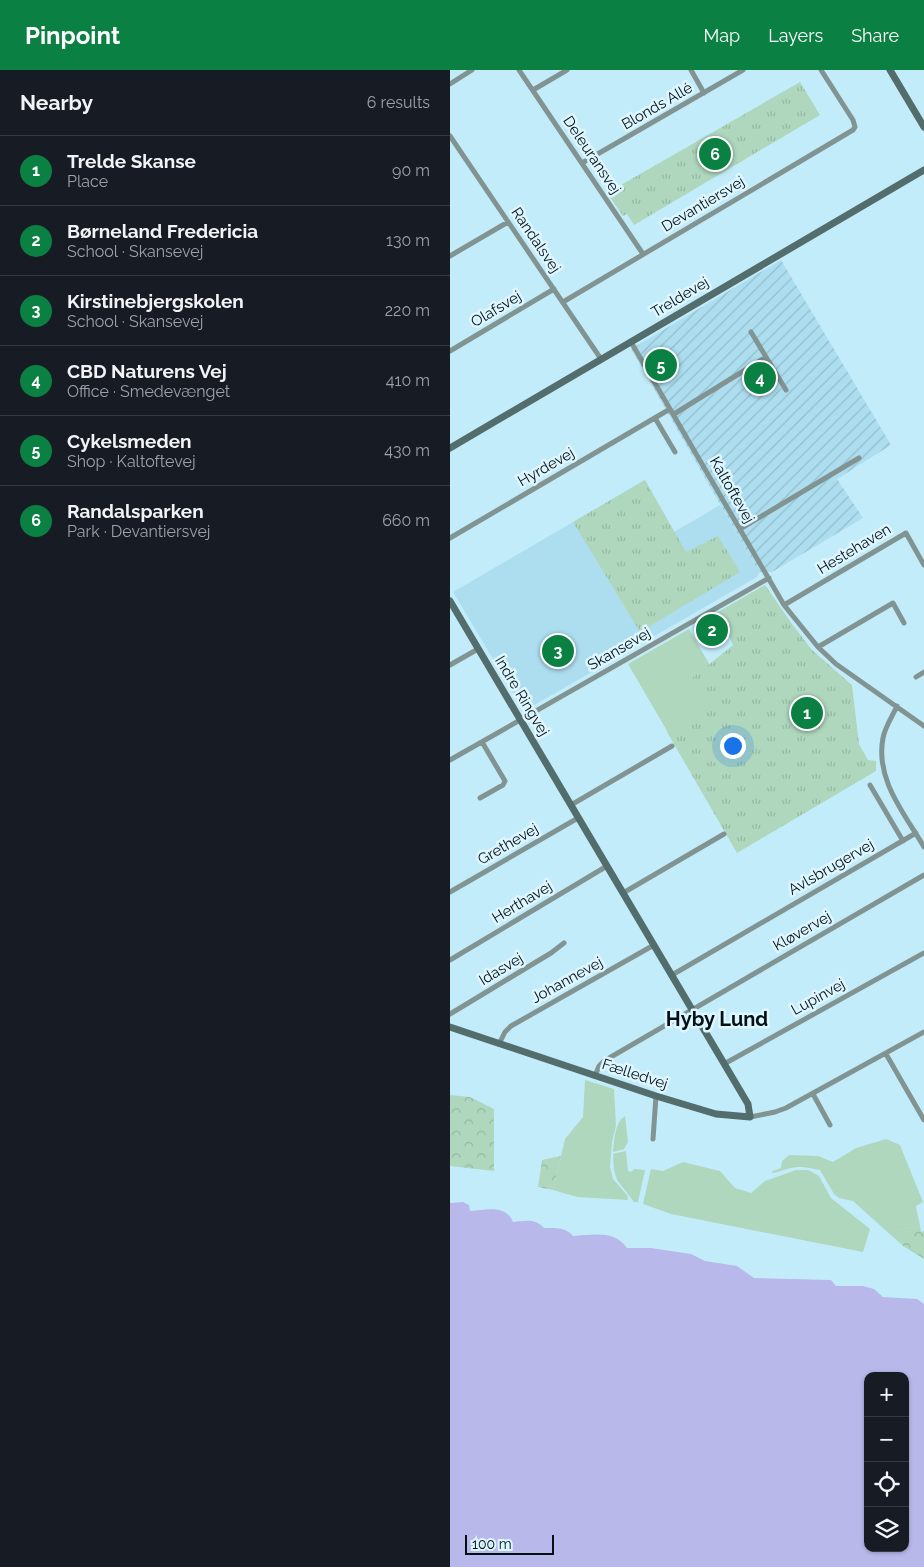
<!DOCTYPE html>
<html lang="en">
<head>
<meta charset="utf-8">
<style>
  :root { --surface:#171b24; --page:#20242c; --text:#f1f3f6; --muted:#9ea1a6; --line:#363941; --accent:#0b8043 }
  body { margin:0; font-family:Raleway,sans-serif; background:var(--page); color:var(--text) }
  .controls { position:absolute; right:15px; bottom:15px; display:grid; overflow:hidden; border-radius:10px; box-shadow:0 1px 4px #0004 }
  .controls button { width:45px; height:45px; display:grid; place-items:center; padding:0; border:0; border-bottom:1px solid var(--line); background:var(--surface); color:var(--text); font:25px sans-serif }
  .scale { position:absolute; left:15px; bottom:12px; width:89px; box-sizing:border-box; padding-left:5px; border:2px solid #031116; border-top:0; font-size:14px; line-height:18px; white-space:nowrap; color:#031116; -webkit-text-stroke:4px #def6ff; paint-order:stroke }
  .you { position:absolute; left:282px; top:675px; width:18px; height:18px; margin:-12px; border:4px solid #fff; border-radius:50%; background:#1a73e8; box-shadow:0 0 0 8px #1a73e833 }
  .badge { display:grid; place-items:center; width:32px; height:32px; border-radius:50%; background:var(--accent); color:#fff; font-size:16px; font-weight:700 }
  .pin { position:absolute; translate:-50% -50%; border:2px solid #fff; box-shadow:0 1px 5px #0006 }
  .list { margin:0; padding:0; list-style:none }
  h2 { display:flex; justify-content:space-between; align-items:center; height:65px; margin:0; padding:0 20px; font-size:21px }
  h2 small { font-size:16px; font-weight:400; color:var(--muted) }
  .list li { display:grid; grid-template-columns:32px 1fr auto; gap:15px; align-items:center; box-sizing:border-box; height:70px; padding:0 20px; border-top:1px solid var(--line) }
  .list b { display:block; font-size:19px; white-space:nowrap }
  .list p { margin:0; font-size:16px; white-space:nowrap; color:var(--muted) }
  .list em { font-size:16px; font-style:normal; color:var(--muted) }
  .icon { flex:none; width:28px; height:28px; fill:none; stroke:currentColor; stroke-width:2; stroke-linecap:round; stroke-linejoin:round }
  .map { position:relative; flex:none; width:474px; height:1497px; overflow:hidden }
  header { display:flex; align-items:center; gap:30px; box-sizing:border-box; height:70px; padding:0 25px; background:var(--accent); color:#fff }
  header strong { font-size:24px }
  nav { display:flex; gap:28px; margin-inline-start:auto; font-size:18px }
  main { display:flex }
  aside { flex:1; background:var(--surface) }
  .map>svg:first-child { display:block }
  .built { fill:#addeef }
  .industrial { fill:url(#industrial-furrows) }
  .grass { fill:#afd7be }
  .forest { fill:url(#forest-crowns) }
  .park { fill:url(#park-tufts) }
  .water { fill:#b8b9ea; fill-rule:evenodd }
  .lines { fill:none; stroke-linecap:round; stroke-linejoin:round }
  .street { stroke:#819492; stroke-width:5 }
  .secondary { stroke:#526d6b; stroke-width:7 }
  .labels { text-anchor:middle; stroke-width:5; stroke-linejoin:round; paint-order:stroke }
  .street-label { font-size:15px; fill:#031116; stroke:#def6ff }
  .district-label { font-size:20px; font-weight:bold; fill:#031116; stroke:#def6ff }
</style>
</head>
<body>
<header>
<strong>Pinpoint</strong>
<nav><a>Map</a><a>Layers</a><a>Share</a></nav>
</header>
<main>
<aside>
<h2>Nearby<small>6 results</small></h2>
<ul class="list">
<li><span class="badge">1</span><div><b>Trelde Skanse</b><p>Place</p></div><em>90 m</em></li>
<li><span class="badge">2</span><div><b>Børneland Fredericia</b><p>School · Skansevej</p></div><em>130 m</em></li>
<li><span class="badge">3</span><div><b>Kirstinebjergskolen</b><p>School · Skansevej</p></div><em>220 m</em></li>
<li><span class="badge">4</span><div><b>CBD Naturens Vej</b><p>Office · Smedevænget</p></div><em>410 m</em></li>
<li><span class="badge">5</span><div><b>Cykelsmeden</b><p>Shop · Kaltoftevej</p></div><em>430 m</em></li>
<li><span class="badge">6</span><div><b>Randalsparken</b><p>Park · Devantiersvej</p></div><em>660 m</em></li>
</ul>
</aside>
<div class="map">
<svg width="474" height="1497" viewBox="0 0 474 1497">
  <defs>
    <pattern id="industrial-furrows" width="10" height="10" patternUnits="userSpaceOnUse" patternTransform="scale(1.25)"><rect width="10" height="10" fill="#addeef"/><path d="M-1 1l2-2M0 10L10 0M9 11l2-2" fill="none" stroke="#93bdcc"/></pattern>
    <pattern id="forest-crowns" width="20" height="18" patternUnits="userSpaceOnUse" patternTransform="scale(1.25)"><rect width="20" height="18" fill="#afd7be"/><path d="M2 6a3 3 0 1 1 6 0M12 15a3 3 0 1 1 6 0" fill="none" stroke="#95b8a3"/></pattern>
    <pattern id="park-tufts" width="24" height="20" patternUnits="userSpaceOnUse" patternTransform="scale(1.25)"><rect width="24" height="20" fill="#afd7be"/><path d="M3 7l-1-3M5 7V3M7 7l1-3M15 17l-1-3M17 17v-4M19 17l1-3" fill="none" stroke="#95b8a3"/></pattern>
  </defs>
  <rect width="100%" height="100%" fill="#c3ecfa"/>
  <path class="built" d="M 195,410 L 224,462 L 270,435 L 309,502 L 307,507 L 74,641 L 3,522 Z"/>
  <path class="industrial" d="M 331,190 L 441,375 L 387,409 L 413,448 L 322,502 L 309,502 L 181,279 Z"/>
  <path class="grass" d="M 239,559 L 261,597 L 265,639 L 220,666 L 178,594 Z
    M 135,1010 L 164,1019 L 166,1056 L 162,1072 L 160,1097 L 163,1109 L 177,1125 L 178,1130 L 127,1127 L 103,1120 L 115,1069 L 133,1047 Z
    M 175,1046 L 178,1072 L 174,1079 L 163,1082 C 164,1070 165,1052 175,1046 Z
    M 436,1069 L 450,1075 L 473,1132 L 466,1136 L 470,1156 L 448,1160 L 453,1176 L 403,1131 L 389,1128 L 384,1124 L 370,1100 C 348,1095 345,1096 324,1103 L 321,1102 L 331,1098 L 332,1091 L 339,1085 L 368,1086 L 383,1092 L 406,1078 Z
    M 176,1081 L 178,1101 L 181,1102 L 184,1099 L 195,1100 L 188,1132 L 184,1132 L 167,1110 L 164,1100 L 163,1084 Z
    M 233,1092 L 270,1101 L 285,1118 L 301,1123 L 315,1111 L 346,1100 L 358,1100 L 369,1106 L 381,1128 L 420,1159 L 413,1182 L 221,1144 L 193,1134 L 201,1099 L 213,1101 Z"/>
  <path class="forest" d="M 0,1025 L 20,1027 L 44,1039 L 44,1101 L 0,1096 Z
    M 111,1086 L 103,1120 L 88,1117 L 92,1090 Z
    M 470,1156 L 471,1162 L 474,1161 L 474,1189 L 453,1176 L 447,1160 Z"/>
  <path class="park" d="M 350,12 L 370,45 L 184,155 L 177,144 L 173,146 L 157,123 Z
    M 195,410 L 236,482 L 268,466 L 290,502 L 190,562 L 123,452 Z
    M 315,515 L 342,554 L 362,580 L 402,615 L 409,674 L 418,690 L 426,691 L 426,701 L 287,783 L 217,662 L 254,639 L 241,609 L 283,575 L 268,542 Z"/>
  <path class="water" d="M 13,1132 L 19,1135 L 20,1141 C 35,1140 56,1134 63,1152 C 74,1151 86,1148 94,1158 C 105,1158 116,1157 123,1166 C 142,1165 165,1160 177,1178 L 201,1178 L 241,1184 L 255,1191 L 287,1196 L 304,1208 L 381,1210 L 386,1216 L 413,1216 L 424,1219 L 433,1227 L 467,1229 L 474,1234 L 474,1497 L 0,1497 L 0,1133 ZM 418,1306 L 455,1306 L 455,1478 L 418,1478 Z"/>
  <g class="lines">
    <path class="street" d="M 69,0 L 193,184
      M 241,0 L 254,23
      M 0,14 L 22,0
      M 83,20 L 117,0
      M 0,66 L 151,289
      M 132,93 L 293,0
      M 0,186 L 58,152
      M 113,232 L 403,60 L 405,57 L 403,50 L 371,0
      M 301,262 L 336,320
      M 181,272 L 334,535 L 368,577 L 386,594 L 474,656
      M 0,281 L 104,219
      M 224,344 L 316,287
      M 205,348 L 225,382
      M 290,459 L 409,388
      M 0,468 L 220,339
      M 334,535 L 456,463 L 474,495
      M 368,577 L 443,533 L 454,553
      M 0,595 L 28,579
      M 466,607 L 474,602
      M 447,636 C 442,647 435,657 433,668 C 425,710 455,744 474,777
      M 0,690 L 319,508
      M 420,715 L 453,771
      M 30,728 L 53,715 L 55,711 L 32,672
      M 121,735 L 222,676
      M 0,822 L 128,748
      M 173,823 L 274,764
      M 0,890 L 157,796
      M 222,905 L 466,763
      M 0,944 L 101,883 L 114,873
      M 49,974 L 55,962 L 61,956 L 204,875
      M 436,984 L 474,1050
      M 274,994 L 474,883
      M 145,1006 L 149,996 L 154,991 L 474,805
      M 363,1024 L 380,1055
      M 300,1047 L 325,1042 L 336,1038 L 474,962
      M 203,1069 L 206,1026"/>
    <path class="secondary" d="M 440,0 L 474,57
      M 0,378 L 474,100
      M 0,531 L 298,1034 L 300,1047 L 266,1044 L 206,1026 L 0,957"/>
  </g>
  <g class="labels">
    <g class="street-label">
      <text transform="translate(207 36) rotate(-30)" y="5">Blonds Allé</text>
      <text transform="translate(142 85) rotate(56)" y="5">Deleuransvej</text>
      <text transform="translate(253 134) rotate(-31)" y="5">Devantiersvej</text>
      <text transform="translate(86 170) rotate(56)" y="5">Randalsvej</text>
      <text transform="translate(230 227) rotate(-31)" y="5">Treldevej</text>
      <text transform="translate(46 239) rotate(-31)" y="5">Olafsvej</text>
      <text transform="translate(96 397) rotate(-30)" y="5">Hyrdevej</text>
      <text transform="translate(282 420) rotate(60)" y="5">Kaltoftevej</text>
      <text transform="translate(404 479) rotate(-31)" y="5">Hestehaven</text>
      <text transform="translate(169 579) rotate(-30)" y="5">Skansevej</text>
      <text transform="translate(72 626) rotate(59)" y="5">Indre Ringvej</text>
      <text transform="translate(58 774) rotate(-30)" y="5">Grethevej</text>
      <text transform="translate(381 797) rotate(-30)" y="5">Avlsbrugervej</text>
      <text transform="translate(72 832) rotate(-31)" y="5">Herthavej</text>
      <text transform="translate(352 861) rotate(-30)" y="5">Kløvervej</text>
      <text transform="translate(51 899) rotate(-31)" y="5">Idasvej</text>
      <text transform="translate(117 910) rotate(-29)" y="5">Johannevej</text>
      <text transform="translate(368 927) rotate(-29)" y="5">Lupinvej</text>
      <text transform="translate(185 1004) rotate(18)" y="5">Fælledvej</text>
    </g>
    <g class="district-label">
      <text x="267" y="956">Hyby Lund</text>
    </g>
  </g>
</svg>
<div class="controls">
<button>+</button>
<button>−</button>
<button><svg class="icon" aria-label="locate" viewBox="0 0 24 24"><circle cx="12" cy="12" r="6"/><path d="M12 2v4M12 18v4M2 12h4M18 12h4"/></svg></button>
<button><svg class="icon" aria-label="layers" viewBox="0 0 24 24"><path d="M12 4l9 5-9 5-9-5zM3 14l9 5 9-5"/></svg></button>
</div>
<div class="scale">100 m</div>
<div class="you"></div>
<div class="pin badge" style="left:357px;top:643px">1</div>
<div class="pin badge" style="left:262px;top:560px">2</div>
<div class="pin badge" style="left:108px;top:581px">3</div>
<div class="pin badge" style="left:310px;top:308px">4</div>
<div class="pin badge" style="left:211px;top:295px">5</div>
<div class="pin badge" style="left:265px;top:84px">6</div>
</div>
</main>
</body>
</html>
